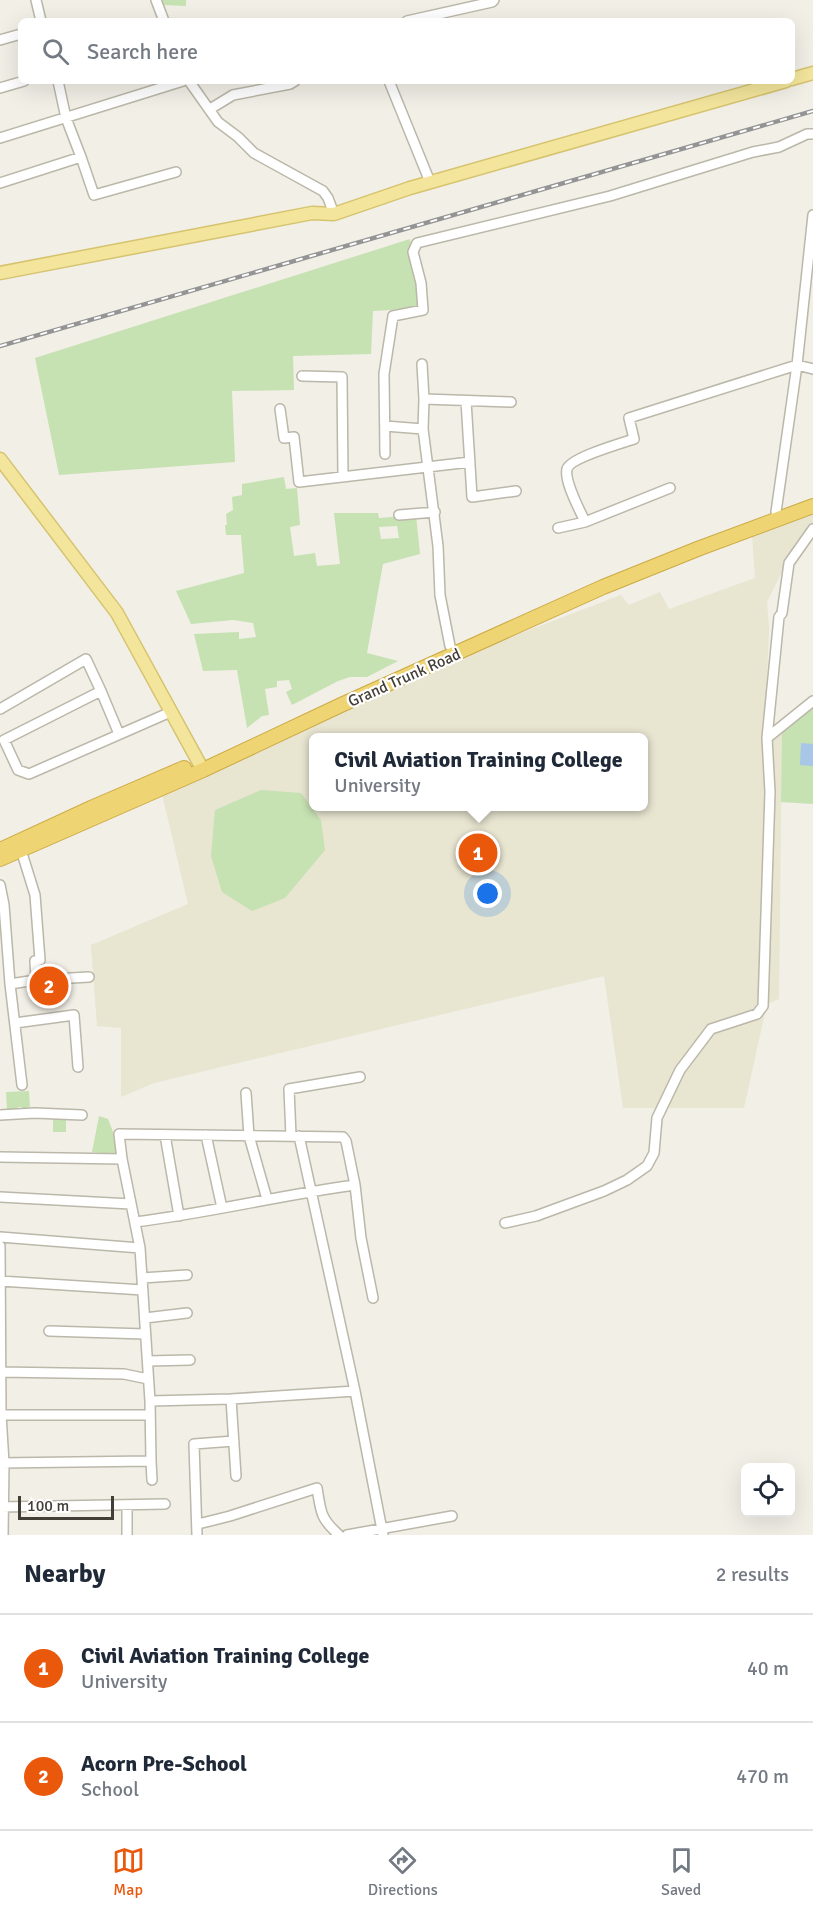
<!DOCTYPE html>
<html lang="en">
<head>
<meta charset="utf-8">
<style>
  :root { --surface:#fff; --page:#f2f2f3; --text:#1f2937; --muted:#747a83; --line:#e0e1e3; --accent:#ea580c }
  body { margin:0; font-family:Signika,sans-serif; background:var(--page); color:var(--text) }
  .controls { position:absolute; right:18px; bottom:18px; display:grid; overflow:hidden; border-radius:9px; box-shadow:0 6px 24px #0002 }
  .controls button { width:54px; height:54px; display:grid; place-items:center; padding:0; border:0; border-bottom:2px solid var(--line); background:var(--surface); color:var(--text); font:30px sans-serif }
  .scale { position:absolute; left:18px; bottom:15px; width:96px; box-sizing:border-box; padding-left:6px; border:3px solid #433f36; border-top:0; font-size:16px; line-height:21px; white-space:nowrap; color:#433f36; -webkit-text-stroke:4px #fff; paint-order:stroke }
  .you { position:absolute; left:488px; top:894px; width:21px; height:21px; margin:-15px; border:4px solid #fff; border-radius:50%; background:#1a73e8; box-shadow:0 0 0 9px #1a73e833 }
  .badge { display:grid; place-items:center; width:39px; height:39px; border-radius:50%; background:var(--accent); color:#fff; font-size:20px; font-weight:700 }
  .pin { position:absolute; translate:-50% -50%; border:3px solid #fff; box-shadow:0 2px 6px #0006 }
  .popup { position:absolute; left:309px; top:733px; width:339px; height:78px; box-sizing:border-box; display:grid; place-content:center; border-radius:9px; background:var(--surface); filter:drop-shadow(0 2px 4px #0005); font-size:20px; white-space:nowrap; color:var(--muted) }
  .popup b { font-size:22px; color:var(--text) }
  .popup::after { content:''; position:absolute; left:50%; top:100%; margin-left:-12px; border:12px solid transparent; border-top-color:var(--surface) }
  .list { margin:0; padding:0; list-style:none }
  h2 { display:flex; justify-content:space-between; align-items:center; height:78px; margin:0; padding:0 24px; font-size:26px }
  h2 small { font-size:20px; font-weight:400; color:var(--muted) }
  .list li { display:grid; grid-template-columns:39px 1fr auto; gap:18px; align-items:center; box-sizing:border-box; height:108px; padding:0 24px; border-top:2px solid var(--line) }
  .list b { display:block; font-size:22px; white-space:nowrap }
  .list p { margin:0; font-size:20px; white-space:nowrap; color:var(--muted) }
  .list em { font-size:20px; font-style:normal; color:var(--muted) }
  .icon { flex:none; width:33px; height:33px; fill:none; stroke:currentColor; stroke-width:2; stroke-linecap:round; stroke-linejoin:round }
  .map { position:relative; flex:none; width:813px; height:1535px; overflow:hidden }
  .search { position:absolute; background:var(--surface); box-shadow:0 6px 24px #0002; left:18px; right:18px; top:18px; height:66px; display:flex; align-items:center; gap:15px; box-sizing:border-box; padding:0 21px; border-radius:9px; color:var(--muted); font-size:22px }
  .sheet { height:294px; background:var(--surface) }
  nav { display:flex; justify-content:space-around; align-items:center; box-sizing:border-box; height:84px; border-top:2px solid var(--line); background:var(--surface); font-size:16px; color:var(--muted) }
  nav a { display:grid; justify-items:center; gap:3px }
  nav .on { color:var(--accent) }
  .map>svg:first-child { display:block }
  .education { fill:#e8e5d1; fill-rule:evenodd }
  .green { fill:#c6e1b2; fill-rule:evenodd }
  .water { fill:#a7c6e8 }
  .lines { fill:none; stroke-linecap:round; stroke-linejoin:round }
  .minor-casing { stroke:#bbb7a9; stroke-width:12 }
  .major-casing { stroke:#d6c36e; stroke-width:15 }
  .highway-casing { stroke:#ca4; stroke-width:16 }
  .minor { stroke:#fff; stroke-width:9 }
  .major { stroke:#f3e59c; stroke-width:12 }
  .highway { stroke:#eed473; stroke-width:14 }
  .rail-casing { stroke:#949494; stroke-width:4.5 }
  .rail { stroke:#fff; stroke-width:2; stroke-dasharray:7; stroke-linecap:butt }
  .labels { text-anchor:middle; stroke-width:4.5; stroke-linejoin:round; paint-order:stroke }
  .street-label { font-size:16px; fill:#433f36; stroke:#fff }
</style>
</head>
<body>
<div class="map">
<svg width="813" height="1535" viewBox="0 0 813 1535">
  <rect width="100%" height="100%" fill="#f1efe6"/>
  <path class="education" d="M 813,511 L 813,524 L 797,541 L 767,602 L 769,629 L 765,731 L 782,731 L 779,999 L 767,1004 L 744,1108 L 623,1108 L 604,976 L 154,1083 L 121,1097 L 121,1028 L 97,1026 L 91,945 L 188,904 L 162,794 L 471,652 L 621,595 L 629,605 L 660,592 L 669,609 L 755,578 L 752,535 ZM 313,738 L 643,738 L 643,806 L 313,806 Z"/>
  <path class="green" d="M 160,0 L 186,0 L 186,6 L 163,5 Z
    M 410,239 L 422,308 L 373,311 L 371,354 L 293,356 L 294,390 L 232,391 L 235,462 L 59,475 L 35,358 Z
    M 284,477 L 286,489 L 297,488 L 300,525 L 290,527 L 294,556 L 315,553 L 317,566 L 340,564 L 334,513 L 378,513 L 379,518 L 416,515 L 420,554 L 383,564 L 367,653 L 398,661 L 367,677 L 350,677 L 338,681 L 292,705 L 286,692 L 292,689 L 289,680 L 277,681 L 277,687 L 265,689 L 269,715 L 262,716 L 247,728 L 237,670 L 203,671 L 194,634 L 239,632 L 239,639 L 256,637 L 253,623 L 233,620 L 191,624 L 176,591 L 244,573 L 241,535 L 226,535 L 225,525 L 227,525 L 226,514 L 233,510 L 232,497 L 242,495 L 242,484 ZM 397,526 L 399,538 L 381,539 L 379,527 Z
    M 813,706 L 813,804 L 781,802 L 782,731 Z
    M 261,790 L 301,793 L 321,820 L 325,850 L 285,898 L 252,911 L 222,892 L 211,856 L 215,810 Z
    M 29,1091 L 30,1107 L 27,1107 L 27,1110 L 23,1110 L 22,1107 L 18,1107 L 18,1112 L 7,1110 L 6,1092 Z
    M 53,1114 L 66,1114 L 66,1132 L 53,1132 Z
    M 99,1116 L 108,1119 L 122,1155 L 92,1152 Z"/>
  <path class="water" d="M 801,743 L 813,744 L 813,766 L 800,765 Z"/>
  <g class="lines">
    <defs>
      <path id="minor" d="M 36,0 L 41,21
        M 156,0 L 164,21
        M 407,21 L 492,2 L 494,0
        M 0,40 L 21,34
        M 189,81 L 218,122 L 238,137 L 254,153 L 323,191 L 328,198 L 334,214
        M 389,81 L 430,182
        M 0,88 L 24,81
        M 210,109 L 233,95 L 290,84 L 295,81
        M 0,138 L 183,81
        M 81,157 L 94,195 L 176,172
        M 0,183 L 81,157 L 66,118 L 58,81
        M 422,364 L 424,399 L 423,429 L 438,546 L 440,595 L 450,646
        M 302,376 L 342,377 L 343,477
        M 424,399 L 511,402
        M 466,401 L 472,497 L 516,491
        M 280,409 L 284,438 L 294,437 L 299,482 L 470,462
        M 385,426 L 423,429
        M 385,454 L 384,374 L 393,316 L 423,310 L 421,283 L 413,252 L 417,243 L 610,196 L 753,152 L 779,147 L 807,134 L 813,134
        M 776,512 L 797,365 L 813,215
        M 399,515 L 435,512
        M 585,522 C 580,510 564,482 567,469 C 570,458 622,443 634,439 L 629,418 L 797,365 L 813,369
        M 558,528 L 585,522 L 670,488
        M 0,709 L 86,659 L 101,691
        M 119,734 L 101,691 L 4,740 L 18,770 L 29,774 L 166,714 L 171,712
        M 767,738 L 813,701
        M 21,850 L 35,895 L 40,960 L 35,961 L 36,980
        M 0,885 L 4,905 L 10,984 L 22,1085
        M 10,984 L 36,980 L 89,977
        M 15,1023 L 74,1015 L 78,1067
        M 246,1093 L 249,1136 L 267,1199
        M 0,1115 L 35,1113 L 82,1115
        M 165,1135 L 179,1216
        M 206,1135 L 222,1208
        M 291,1136 L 289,1089 L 360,1077
        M 299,1136 L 355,1391 L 383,1535
        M 0,1157 L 122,1159 L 140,1248 L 150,1401 L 151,1461 L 0,1463
        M 122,1159 L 119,1134 L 343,1137 L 346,1141 L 355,1185 L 361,1238 L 373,1298
        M 0,1197 L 131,1204
        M 135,1222 C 209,1213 281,1195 355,1185
        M 505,1223 L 536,1216 L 604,1191 L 627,1180 L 647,1166 L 654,1153 L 657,1118 L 680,1070 L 711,1029 L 757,1014 L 763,1006 L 770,792 L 767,738 L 779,617 L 782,613 L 789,563 L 813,529
        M 0,1237 L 140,1248
        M 0,1246 L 1,1414 L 4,1463 L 3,1535
        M 142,1278 L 187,1275
        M 0,1281 L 143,1290
        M 145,1318 L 187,1313
        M 49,1331 L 145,1334
        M 148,1361 L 190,1360
        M 0,1372 L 124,1374 L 148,1379
        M 231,1399 L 236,1476
        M 150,1401 L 231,1399 L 355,1391
        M 0,1415 L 150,1415
        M 151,1461 L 152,1480
        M 127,1505 L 127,1535
        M 0,1507 L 165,1504
        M 198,1524 L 230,1516 L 317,1488 C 321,1512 320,1518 339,1535
        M 197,1535 L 194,1444 L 234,1441
        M 347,1535 L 452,1516"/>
      <path id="major" d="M 792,79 L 813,73
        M 0,273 L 312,213 L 334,214 L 410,188 L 786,81
        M 0,459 L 117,613 L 203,770"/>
      <path id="highway" d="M 0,850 L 91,808 L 184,768
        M 0,859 L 203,770 L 341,705 L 603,587 L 700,548 L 813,506"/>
    </defs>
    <use href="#minor" class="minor-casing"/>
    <use href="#major" class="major-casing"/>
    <use href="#highway" class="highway-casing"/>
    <use href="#minor" class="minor"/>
    <use href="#major" class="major"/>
    <use href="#highway" class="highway"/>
    <defs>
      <path id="rail" d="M 0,346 L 813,111"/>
    </defs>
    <use href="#rail" class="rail-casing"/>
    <use href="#rail" class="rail"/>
  </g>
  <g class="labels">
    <g class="street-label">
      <text transform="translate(404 677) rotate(-24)" y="6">Grand Trunk Road</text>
    </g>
  </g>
</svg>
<div class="controls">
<button><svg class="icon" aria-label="locate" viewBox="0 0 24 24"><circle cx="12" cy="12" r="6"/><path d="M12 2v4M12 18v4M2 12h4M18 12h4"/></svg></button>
</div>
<div class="scale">100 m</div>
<div class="you"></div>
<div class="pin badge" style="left:478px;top:853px">1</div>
<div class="popup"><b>Civil Aviation Training College</b>University</div>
<div class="pin badge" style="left:49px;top:986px">2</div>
<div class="search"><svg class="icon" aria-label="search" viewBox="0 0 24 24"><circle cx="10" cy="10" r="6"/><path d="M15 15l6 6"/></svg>Search here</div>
</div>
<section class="sheet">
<h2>Nearby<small>2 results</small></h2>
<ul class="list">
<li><span class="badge">1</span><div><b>Civil Aviation Training College</b><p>University</p></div><em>40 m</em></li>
<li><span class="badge">2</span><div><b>Acorn Pre-School</b><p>School</p></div><em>470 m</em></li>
</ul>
</section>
<nav>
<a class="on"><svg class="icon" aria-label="map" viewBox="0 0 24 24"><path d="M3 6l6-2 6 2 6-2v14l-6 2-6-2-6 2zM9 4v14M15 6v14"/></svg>Map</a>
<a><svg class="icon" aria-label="directions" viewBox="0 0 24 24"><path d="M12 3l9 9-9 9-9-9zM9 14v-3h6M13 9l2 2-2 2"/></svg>Directions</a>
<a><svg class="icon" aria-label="saved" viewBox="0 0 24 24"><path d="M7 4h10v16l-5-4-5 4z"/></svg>Saved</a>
</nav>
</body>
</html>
